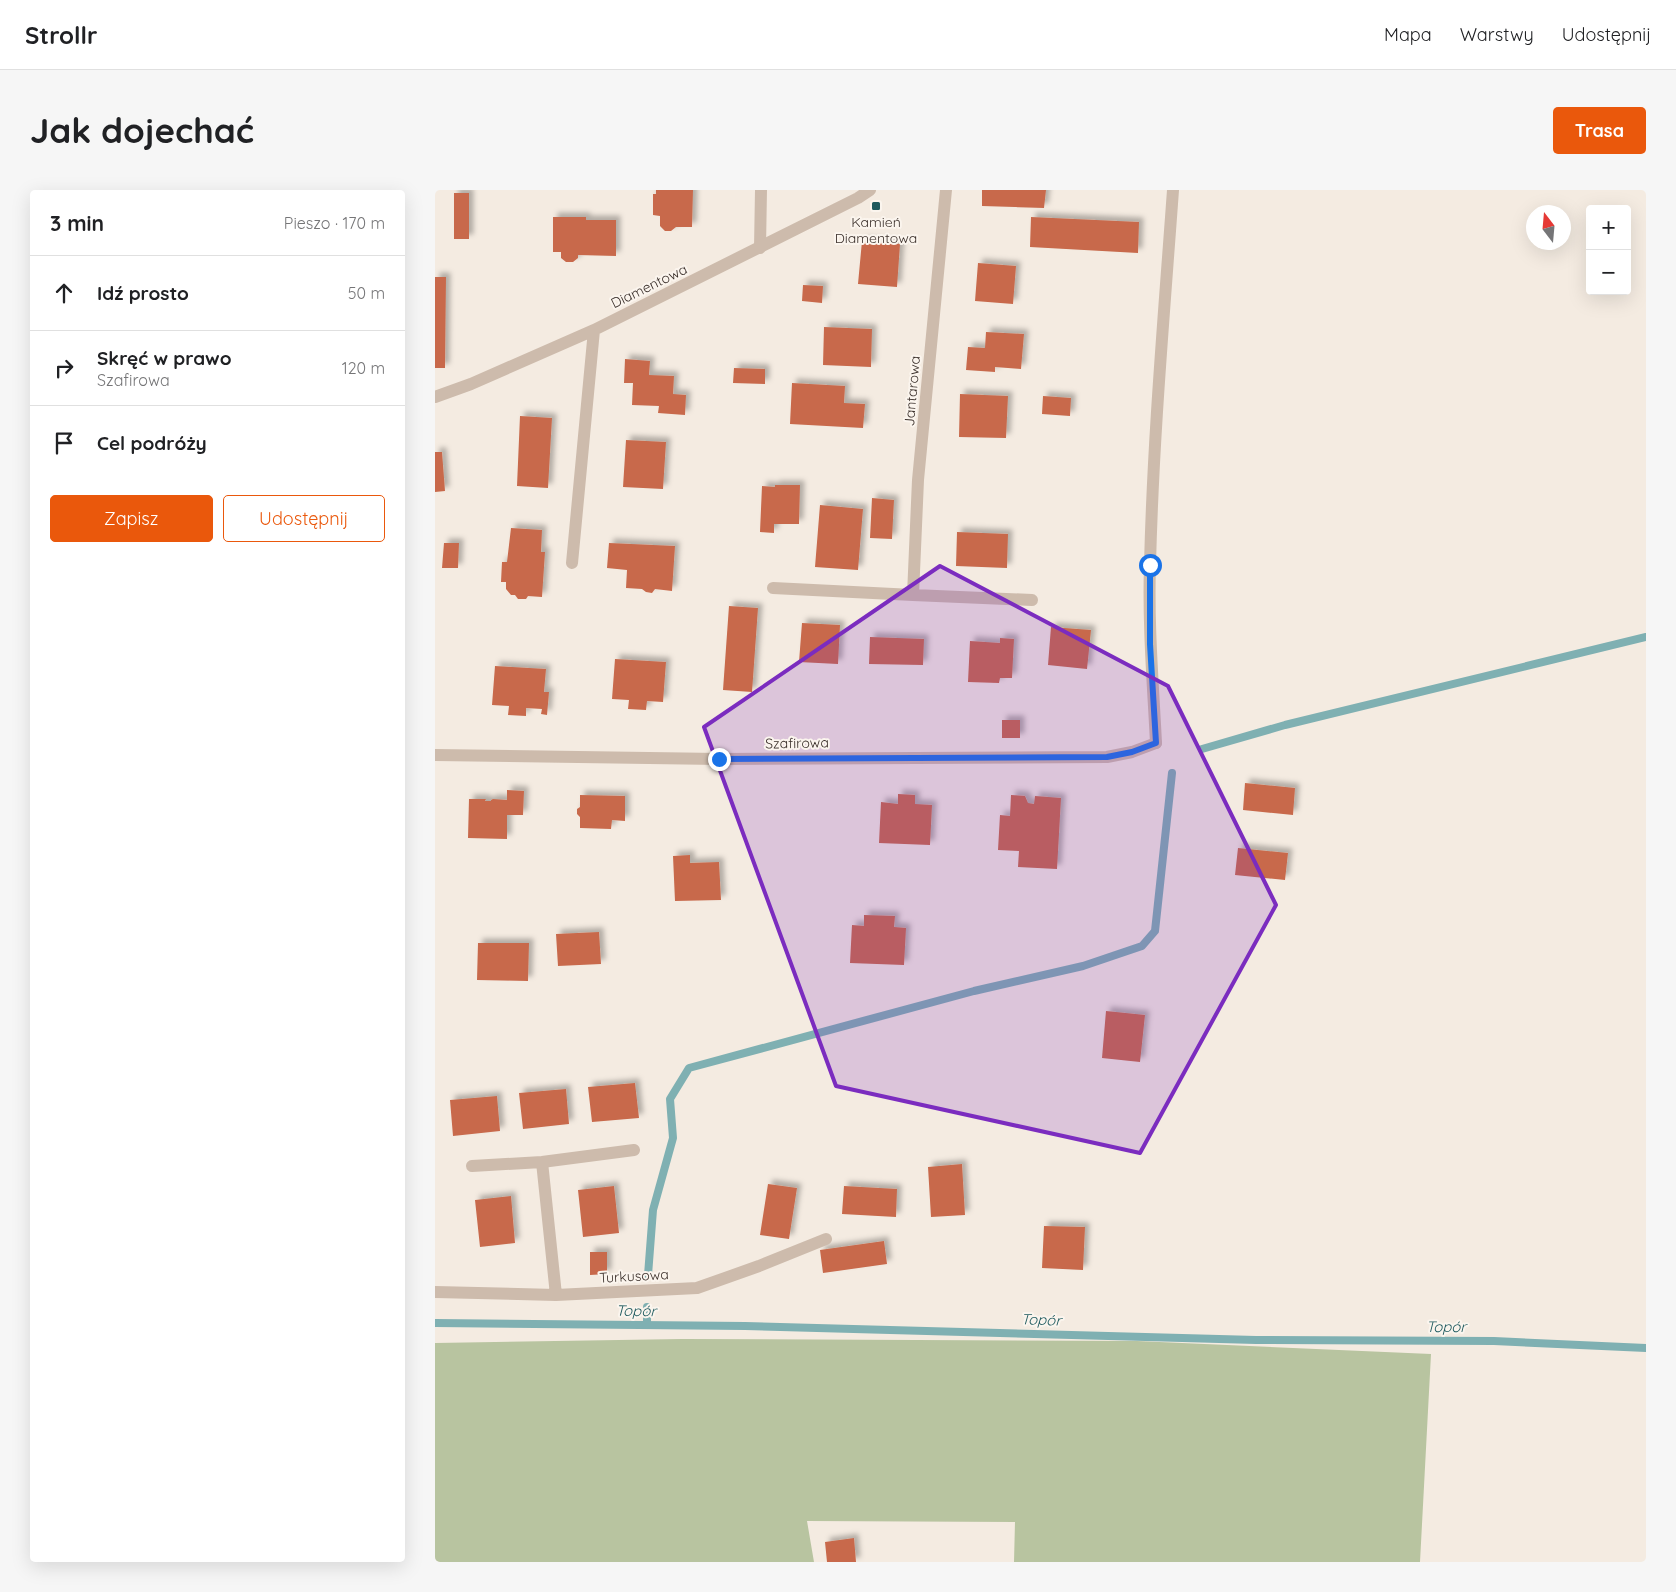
<!DOCTYPE html>
<html lang="pl">
<head>
<meta charset="utf-8">
<style>
  :root { --surface:#fff; --page:#f6f6f6; --text:#202124; --muted:#757577; --line:#e0e0e0; --accent:#ea580c }
  body { margin:0; font-family:Quicksand,sans-serif; background:var(--page); color:var(--text) }
  .controls { position:absolute; right:15px; top:15px; display:grid; overflow:hidden; border-radius:5px; box-shadow:0 5px 20px #0002 }
  .controls button { width:45px; height:45px; display:grid; place-items:center; padding:0; border:0; border-bottom:1px solid var(--line); background:var(--surface); color:var(--text); font:25px sans-serif }
  .compass { position:absolute; left:1091px; top:15px; width:45px; height:45px; border-radius:50%; background:var(--surface); box-shadow:0 5px 20px #0002; rotate:344deg }
  .stop { position:absolute; width:15px; height:15px; margin:-11px; border:4px solid #1a73e8; border-radius:50%; background:#fff }
  .stop.end { background:#1a73e8; border-color:#fff; box-shadow:0 1px 5px #0008 }
  .list { margin:0; padding:0; list-style:none }
  h2 { display:flex; justify-content:space-between; align-items:center; height:65px; margin:0; padding:0 20px; font-size:21px }
  h2 small { font-size:16px; font-weight:400; color:var(--muted) }
  .list li { display:grid; grid-template-columns:32px 1fr auto; gap:15px; align-items:center; box-sizing:border-box; height:75px; padding:0 20px; border-top:1px solid var(--line) }
  .list b { display:block; font-size:19px; white-space:nowrap }
  .list p { margin:0; font-size:16px; white-space:nowrap; color:var(--muted) }
  .list em { font-size:16px; font-style:normal; color:var(--muted) }
  .actions { display:flex; gap:10px; padding:15px 20px }
  .actions a { flex:1; padding:11px 0; border:1px solid var(--accent); border-radius:5px; text-align:center; font-size:18px; color:var(--accent) }
  .actions .main { background:var(--accent); color:#fff }
  .icon { flex:none; width:28px; height:28px; fill:none; stroke:currentColor; stroke-width:2; stroke-linecap:round; stroke-linejoin:round }
  .map { position:relative; flex:none; width:1211px; height:1372px; overflow:hidden; border-radius:5px }
  header { display:flex; align-items:center; gap:30px; box-sizing:border-box; height:70px; padding:0 25px; background:var(--surface); border-bottom:1px solid var(--line) }
  header strong { font-size:24px }
  nav { display:flex; gap:28px; margin-inline-start:auto; font-size:18px }
  .intro { display:flex; align-items:center; justify-content:space-between; box-sizing:border-box; height:120px; padding:0 30px }
  h1 { margin:0; font-size:35px }
  .button { padding:12px 22px; border-radius:5px; background:var(--accent); color:#fff; font-size:18px; font-weight:700 }
  main { display:flex; gap:30px; padding:0 30px }
  aside { flex:1; background:var(--surface); border-radius:5px; box-shadow:0 5px 20px #0002 }
  .map>svg:first-child { display:block }
  .green { fill:#b8c4a0 }
  .lines { fill:none; stroke-linecap:round; stroke-linejoin:round }
  .stream { stroke:#7fb0b2; stroke-width:8 }
  .building { fill:#c8694b; filter:url(#shadow) }
  .service { stroke:#cdbbac; stroke-width:12 }
  .minor { stroke:#cdbbac; stroke-width:12 }
  .route { stroke:#1a73e8; stroke-width:6 }
  .marked { fill:#7b2cbf; fill-opacity:0.2; stroke:#7b2cbf; stroke-width:4; stroke-linejoin:round }
  .poi-dot { fill:#1f5a5e; stroke:#fbf5ee; stroke-width:2 }
  .labels { text-anchor:middle; stroke-width:4; stroke-linejoin:round; paint-order:stroke }
  .poi-label { font-size:14px; fill:#3b302b; stroke:#fbf5ee }
  .street-label { font-size:14px; fill:#3b302b; stroke:#fbf5ee }
  .water-label { font-size:15px; font-style:italic; fill:#1f5a5e; stroke:#fbf5ee }
</style>
</head>
<body>
<header>
<strong>Strollr</strong>
<nav><a>Mapa</a><a>Warstwy</a><a>Udostępnij</a></nav>
</header>
<div class="intro"><h1>Jak dojechać</h1><a class="button">Trasa</a></div>
<main>
<aside>
<h2>3 min<small>Pieszo · 170 m</small></h2>
<ul class="list">
<li><svg class="icon" aria-label="ahead" viewBox="0 0 24 24"><path d="M12 20V5M6 11l6-6 6 6"/></svg><div><b>Idź prosto</b></div><em>50 m</em></li>
<li><svg class="icon" aria-label="right" viewBox="0 0 24 24"><path d="M7 20v-9h11M14 6l5 5-5 5"/></svg><div><b>Skręć w prawo</b><p>Szafirowa</p></div><em>120 m</em></li>
<li><svg class="icon" aria-label="arrive" viewBox="0 0 24 24"><path d="M6 21V4h12l-3 4 3 4H6"/></svg><div><b>Cel podróży</b></div></li>
</ul>
<div class="actions"><a class="main">Zapisz</a><a>Udostępnij</a></div>
</aside>
<div class="map">
<svg width="1211" height="1372" viewBox="0 0 1211 1372">
  <defs>
    <filter id="shadow"><feDropShadow dx="4.5" dy="-4.5" stdDeviation="2.5" flood-color="#0004"/></filter>
  </defs>
  <rect width="100%" height="100%" fill="#f4ebe1"/>
  <path class="green" d="M 247,1149 L 702,1151 L 996,1164 L 985,1372 L 579,1372 L 580,1332 L 372,1331 L 379,1372 L 0,1372 L 0,1153 Z"/>
  <g class="lines">
    <path class="stream" d="M 767,559 L 850,535 L 1211,447
      M 213,1085 L 218,1020 L 238,948 L 235,909 L 254,878 L 539,801 L 648,776 L 707,756 L 720,741 L 737,583
      M 0,1133 L 310,1136 L 821,1150 L 1059,1151 L 1211,1158
      M 212,1135 L 212,1117"/>
  </g>
  <path class="building" d="M 221,0 L 258,0 L 257,37 L 241,37 L 236,41 L 230,41 L 225,36 L 225,26 L 218,25 L 218,4 L 221,4 Z
    M 547,0 L 611,0 L 609,18 L 547,16 Z
    M 19,3 L 34,3 L 34,49 L 19,49 Z
    M 118,27 L 151,27 L 151,30 L 181,30 L 181,66 L 143,65 L 143,68 L 138,72 L 131,72 L 126,68 L 126,62 L 118,62 Z
    M 596,27 L 704,32 L 703,63 L 595,57 Z
    M 427,51 L 465,54 L 462,97 L 423,94 Z
    M 543,73 L 581,76 L 578,114 L 540,111 Z
    M 0,87 L 11,87 L 10,178 L 0,178 Z
    M 368,95 L 388,96 L 387,113 L 367,111 Z
    M 389,137 L 437,139 L 436,177 L 388,175 Z
    M 551,142 L 589,144 L 586,179 L 560,177 L 560,182 L 531,180 L 533,157 L 550,158 Z
    M 190,169 L 215,171 L 214,185 L 239,186 L 238,204 L 251,205 L 250,225 L 223,223 L 224,216 L 197,215 L 198,193 L 189,193 Z
    M 299,178 L 330,179 L 330,194 L 298,193 Z
    M 357,193 L 410,196 L 409,213 L 430,214 L 428,238 L 355,234 Z
    M 525,204 L 573,206 L 571,248 L 524,247 Z
    M 608,206 L 636,208 L 635,226 L 607,224 Z
    M 85,226 L 117,228 L 113,298 L 82,296 Z
    M 191,250 L 231,252 L 228,299 L 188,297 Z
    M 0,262 L 7,262 L 10,301 L 0,302 Z
    M 340,295 L 365,295 L 364,334 L 339,334 L 339,343 L 325,342 L 327,296 L 340,297 Z
    M 437,308 L 459,310 L 457,349 L 435,348 Z
    M 385,315 L 428,319 L 423,380 L 380,377 Z
    M 76,338 L 107,340 L 106,362 L 110,362 L 107,407 L 93,406 L 91,409 L 83,409 L 80,405 L 76,405 L 71,399 L 71,392 L 66,392 L 67,372 L 72,372 Z
    M 522,342 L 573,344 L 572,378 L 521,376 Z
    M 9,353 L 24,353 L 23,378 L 7,378 Z
    M 174,353 L 240,356 L 237,401 L 220,399 L 217,403 L 211,402 L 207,399 L 191,398 L 192,380 L 172,378 Z
    M 294,416 L 323,418 L 317,502 L 288,500 Z
    M 367,433 L 405,435 L 403,474 L 364,472 Z
    M 616,437 L 656,440 L 652,479 L 613,475 Z
    M 435,447 L 489,449 L 488,475 L 434,474 Z
    M 565,448 L 579,449 L 577,488 L 565,488 L 564,493 L 533,492 L 535,451 L 565,453 Z
    M 180,469 L 231,472 L 228,512 L 212,511 L 211,520 L 193,519 L 194,510 L 177,509 Z
    M 60,476 L 111,479 L 109,502 L 114,502 L 112,525 L 106,524 L 107,519 L 91,518 L 91,526 L 73,525 L 74,516 L 57,515 Z
    M 567,530 L 585,530 L 585,548 L 567,548 Z
    M 810,593 L 860,598 L 858,625 L 808,620 Z
    M 72,600 L 89,601 L 88,625 L 72,625 L 72,649 L 33,648 L 34,609 L 51,609 L 50,611 L 56,611 L 56,610 L 58,609 L 72,610 Z
    M 463,604 L 480,605 L 480,614 L 497,615 L 495,655 L 444,653 L 446,612 L 463,614 Z
    M 145,605 L 190,606 L 190,631 L 177,630 L 176,639 L 145,638 L 145,627 L 142,624 L 142,619 L 145,617 Z
    M 576,605 L 590,606 L 593,613 L 599,614 L 600,606 L 626,608 L 622,679 L 583,677 L 584,661 L 563,660 L 565,625 L 575,626 Z
    M 803,658 L 853,663 L 850,690 L 800,685 Z
    M 255,665 L 255,673 L 284,672 L 286,710 L 240,711 L 238,666 Z
    M 429,725 L 460,726 L 459,737 L 471,738 L 469,775 L 415,773 L 417,735 L 429,736 Z
    M 164,742 L 166,774 L 123,776 L 121,744 Z
    M 43,753 L 94,753 L 93,791 L 42,790 Z
    M 671,821 L 710,825 L 705,872 L 667,868 Z
    M 200,893 L 204,928 L 157,932 L 153,897 Z
    M 131,899 L 134,934 L 88,939 L 84,903 Z
    M 62,906 L 65,941 L 18,946 L 15,910 Z
    M 527,974 L 530,1025 L 496,1027 L 493,977 Z
    M 333,994 L 362,998 L 354,1049 L 325,1045 Z
    M 179,996 L 184,1043 L 148,1047 L 143,1000 Z
    M 409,996 L 462,999 L 461,1027 L 407,1024 Z
    M 76,1006 L 80,1053 L 45,1057 L 40,1010 Z
    M 609,1036 L 650,1037 L 648,1080 L 607,1078 Z
    M 449,1051 L 452,1074 L 388,1083 L 385,1060 Z
    M 155,1062 L 172,1062 L 172,1084 L 155,1085 Z
    M 419,1348 L 421,1372 L 392,1372 L 390,1352 Z"/>
  <g class="lines">
    <path class="service" d="M 325,58 L 326,0
      M 721,553 C 718,493 713,434 715,375 C 718,250 729,125 738,0"/>
    <path class="minor" d="M 0,207 L 36,194 L 159,140 L 423,8 L 435,0
      M 137,373 L 159,140
      M 338,398 L 478,405 L 483,290 L 511,0
      M 478,405 L 597,410
      M 0,565 L 284,569 L 672,567 L 697,562 L 721,553
      M 107,972 L 121,1105
      M 37,976 L 107,972 L 199,960
      M 0,1102 L 121,1105 L 262,1098 L 324,1076 L 391,1049"/>
  </g>
  <g class="lines">
    <path class="route" d="M 284,569 L 672,567 L 697,562 L 721,553 L 715,454 L 715,375"/>
  </g>
  <path class="marked" d="M 505,376 L 733,496 L 841,715 L 705,963 L 401,896 L 269,537 Z"/>
  <rect class="poi-dot" x="436" y="11" width="10" height="10" rx="2.5"/>
  <g class="labels">
    <g class="poi-label">
      <text x="441" y="37">Kamień<tspan x="441" dy="16">Diamentowa</tspan></text>
    </g>
    <g class="street-label">
      <text transform="translate(214 96) rotate(-26)" y="5">Diamentowa</text>
      <text transform="translate(477 201) rotate(-85)" y="5">Jantarowa</text>
      <text transform="translate(362 553) rotate(-1)" y="5">Szafirowa</text>
      <text transform="translate(199 1086) rotate(-3)" y="5">Turkusowa</text>
    </g>
    <g class="water-label">
      <text transform="translate(201 1121) rotate(1)" y="5">Topór</text>
      <text transform="translate(606 1130) rotate(2)" y="5">Topór</text>
      <text x="1011" y="1142">Topór</text>
    </g>
  </g>
</svg>
<div class="controls">
<button>+</button>
<button>−</button>
</div>
<svg class="compass" viewBox="-18 -18 36 36"><path d="M0-13l5 13h-10z" fill="#e53935"/><path d="M0 13l5-13h-10z" fill="#757577"/></svg>
<div class="stop" style="left:715px;top:375px"></div>
<div class="stop end" style="left:284px;top:569px"></div>
</div>
</main>
</body>
</html>
